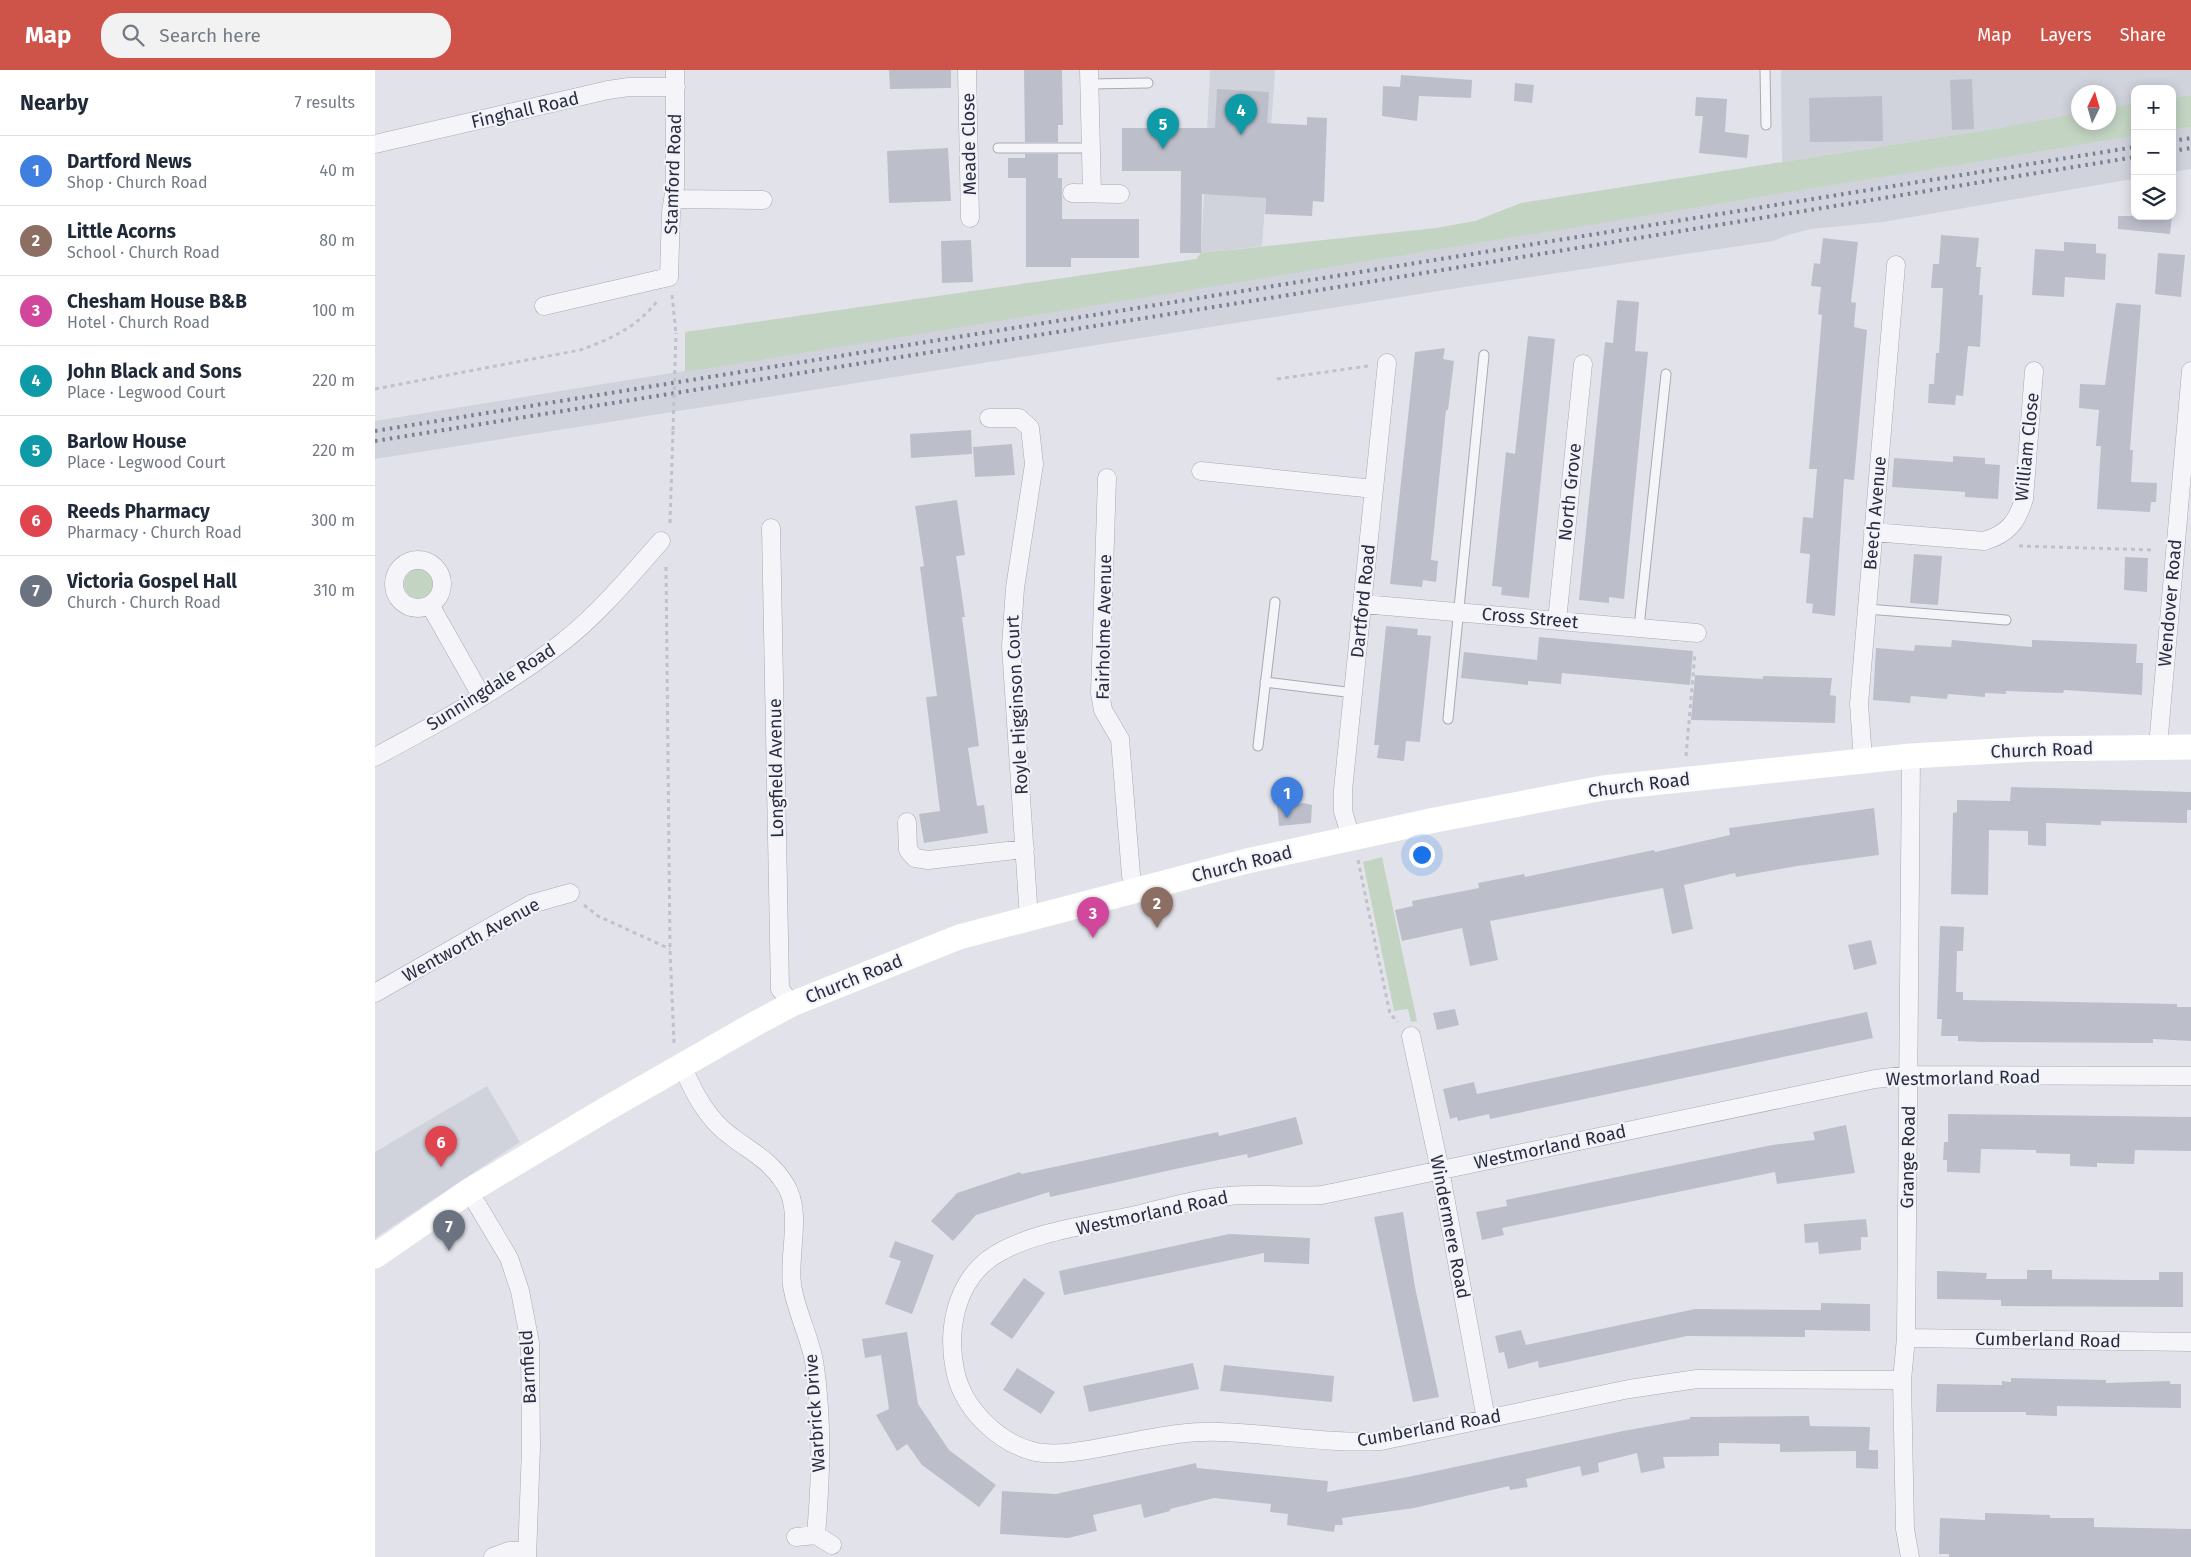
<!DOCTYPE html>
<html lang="en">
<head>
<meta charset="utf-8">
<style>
  :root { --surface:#fff; --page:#f2f2f3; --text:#1f2937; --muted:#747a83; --line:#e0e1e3; --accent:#ce5348 }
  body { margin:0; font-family:"Fira Sans",sans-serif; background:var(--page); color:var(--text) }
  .controls { position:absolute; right:15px; top:15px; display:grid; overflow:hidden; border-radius:10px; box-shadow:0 2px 12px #0003 }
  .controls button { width:45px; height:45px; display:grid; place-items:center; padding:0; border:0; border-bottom:1px solid var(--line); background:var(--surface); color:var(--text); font:25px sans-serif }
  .compass { position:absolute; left:1696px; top:15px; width:45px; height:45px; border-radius:50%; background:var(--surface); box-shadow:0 2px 12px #0003; rotate:5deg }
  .you { position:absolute; left:1046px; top:784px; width:18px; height:18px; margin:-12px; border:4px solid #fff; border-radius:50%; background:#1a73e8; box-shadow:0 0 0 8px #1a73e833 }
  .badge { display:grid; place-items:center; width:32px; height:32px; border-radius:50%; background:var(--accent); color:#fff; font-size:16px; font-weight:700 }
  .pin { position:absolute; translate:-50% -41px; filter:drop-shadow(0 1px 2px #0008) }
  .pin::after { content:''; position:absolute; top:26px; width:18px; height:15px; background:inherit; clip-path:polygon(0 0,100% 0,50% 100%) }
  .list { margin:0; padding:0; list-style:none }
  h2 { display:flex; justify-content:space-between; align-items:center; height:65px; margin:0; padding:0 20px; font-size:21px }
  h2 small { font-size:16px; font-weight:400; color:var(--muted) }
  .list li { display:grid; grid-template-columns:32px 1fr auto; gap:15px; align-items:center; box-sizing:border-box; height:70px; padding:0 20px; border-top:1px solid var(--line) }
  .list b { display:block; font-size:19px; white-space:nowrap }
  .list p { margin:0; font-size:16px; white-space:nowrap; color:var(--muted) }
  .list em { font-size:16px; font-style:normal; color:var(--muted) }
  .icon { flex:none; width:28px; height:28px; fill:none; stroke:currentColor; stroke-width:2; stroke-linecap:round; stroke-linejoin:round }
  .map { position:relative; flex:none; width:1816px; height:1487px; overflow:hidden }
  header { display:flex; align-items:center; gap:30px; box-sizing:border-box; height:70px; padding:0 25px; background:var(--accent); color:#fff }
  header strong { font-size:24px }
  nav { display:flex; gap:28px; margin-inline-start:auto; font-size:18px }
  .search { width:350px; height:45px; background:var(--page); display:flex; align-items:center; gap:12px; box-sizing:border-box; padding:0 18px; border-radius:20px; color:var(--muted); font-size:19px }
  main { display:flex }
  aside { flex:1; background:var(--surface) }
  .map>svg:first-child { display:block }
  .built { fill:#d0d2dc }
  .green { fill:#c3d4c3 }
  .building { fill:#bcbeca }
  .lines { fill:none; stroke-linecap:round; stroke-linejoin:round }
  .lane-casing { stroke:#a7a9b4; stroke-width:11 }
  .street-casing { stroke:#a7a9b4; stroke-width:19 }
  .path { stroke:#c0c1c9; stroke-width:3; stroke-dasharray:4 4; stroke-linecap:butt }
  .lane { stroke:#f5f5f9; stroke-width:9 }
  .street { stroke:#f5f5f9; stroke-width:18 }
  .secondary { stroke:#fff; stroke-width:25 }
  .rail { stroke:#7b7f94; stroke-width:4; stroke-dasharray:2.5 5; stroke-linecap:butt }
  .path-bridge { stroke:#c0c1c9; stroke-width:3; stroke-dasharray:4 4; stroke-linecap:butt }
  .labels { text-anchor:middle; stroke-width:4.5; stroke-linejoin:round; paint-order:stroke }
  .street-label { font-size:18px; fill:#2a2d42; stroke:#f2f3f8 }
</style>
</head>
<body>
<header>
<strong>Map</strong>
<div class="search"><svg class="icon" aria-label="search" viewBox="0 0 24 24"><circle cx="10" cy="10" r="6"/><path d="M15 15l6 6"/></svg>Search here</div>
<nav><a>Map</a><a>Layers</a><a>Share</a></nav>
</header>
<main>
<aside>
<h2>Nearby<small>7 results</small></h2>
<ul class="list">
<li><span class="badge" style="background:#3f7fe0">1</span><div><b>Dartford News</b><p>Shop · Church Road</p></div><em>40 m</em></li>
<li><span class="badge" style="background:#8d6e63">2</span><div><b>Little Acorns</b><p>School · Church Road</p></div><em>80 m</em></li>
<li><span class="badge" style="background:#d1479c">3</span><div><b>Chesham House B&amp;B</b><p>Hotel · Church Road</p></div><em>100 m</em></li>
<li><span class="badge" style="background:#0f9aa8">4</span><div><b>John Black and Sons</b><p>Place · Legwood Court</p></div><em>220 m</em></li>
<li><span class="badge" style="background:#0f9aa8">5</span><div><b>Barlow House</b><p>Place · Legwood Court</p></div><em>220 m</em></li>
<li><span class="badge" style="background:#e0444e">6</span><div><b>Reeds Pharmacy</b><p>Pharmacy · Church Road</p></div><em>300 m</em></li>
<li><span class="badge" style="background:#6b7280">7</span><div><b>Victoria Gospel Hall</b><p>Church · Church Road</p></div><em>310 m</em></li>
</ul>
</aside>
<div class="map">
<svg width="1816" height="1487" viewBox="0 0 1816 1487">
  <rect width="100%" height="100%" fill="#e2e3ea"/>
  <path class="built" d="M 835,0 L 900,0 L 899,17 L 887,176 L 826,183 Z
    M 1406,0 L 1816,0 L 1816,25 L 1797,28 L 1797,19 L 1760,19 L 1760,33 L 1734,38 L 1734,22 L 1704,22 L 1703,43 L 1624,58 L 1407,92 Z
    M 1816,57 L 1816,99 L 1797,102 L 1797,60 Z
    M 1760,66 L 1760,109 L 1752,110 L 1508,152 L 1436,159 L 1416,164 L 1398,171 L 1089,217 L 0,389 L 0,351 Z
    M 112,1016 L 145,1072 L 0,1168 L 0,1082 Z"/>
  <path class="green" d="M 1816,25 L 1816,57 L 1797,60 L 1797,28 Z
    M 1760,33 L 1760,66 L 310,302 L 310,262 L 821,189 L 826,183 L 1061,158 L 1100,151 L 1146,133 L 1624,58 L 1703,43 L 1704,52 L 1734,52 L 1734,38 Z
    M29 514a15 15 0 1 1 30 0a15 15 0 1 1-30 0Z
    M 1007,787 L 1042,951 L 1036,952 L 1033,939 L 1019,941 L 988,792 Z"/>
  <path class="building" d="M 514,0 L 576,0 L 576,18 L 515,19 Z
    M 649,0 L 687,0 L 688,55 L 683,55 L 683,72 L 650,72 Z
    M 1026,5 L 1097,10 L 1096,28 L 1044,26 L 1042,51 L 1007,46 L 1008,16 L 1025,17 Z
    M 1597,9 L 1599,59 L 1577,60 L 1575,10 Z
    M 1140,13 L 1159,15 L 1157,33 L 1139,31 Z
    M 842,19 L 894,22 L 892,53 L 932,55 L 932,47 L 952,48 L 949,132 L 938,131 L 937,146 L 890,144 L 891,128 L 827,124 L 826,183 L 805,183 L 806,101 L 747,101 L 747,58 L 840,58 Z
    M 1507,26 L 1508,71 L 1435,72 L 1434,28 Z
    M 1321,27 L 1352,29 L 1350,62 L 1374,65 L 1372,88 L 1324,83 L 1328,46 L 1320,46 Z
    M 573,78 L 576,131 L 514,133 L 512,81 Z
    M 650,84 L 683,84 L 683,108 L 687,108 L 687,149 L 764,149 L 764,188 L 696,188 L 696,197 L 651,197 L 651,108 L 633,108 L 633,88 L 650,88 Z
    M 1743,146 L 1797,146 L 1795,164 L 1743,159 Z
    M 1566,165 L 1604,168 L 1601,197 L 1606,197 L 1604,225 L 1608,225 L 1605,277 L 1593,276 L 1588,326 L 1581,325 L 1580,335 L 1553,333 L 1554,314 L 1559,314 L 1561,283 L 1564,283 L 1568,218 L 1556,218 L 1558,194 L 1564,194 Z
    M 1448,168 L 1483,172 L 1476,232 L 1481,233 L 1479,257 L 1492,260 L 1479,410 L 1469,409 L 1460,546 L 1437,543 L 1438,534 L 1431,533 L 1435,484 L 1425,483 L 1428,447 L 1438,448 L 1442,399 L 1434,399 L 1447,245 L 1443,244 L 1446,217 L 1436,216 L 1439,193 L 1445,194 Z
    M 596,170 L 598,212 L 567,213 L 566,171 Z
    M 1689,172 L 1721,174 L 1721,183 L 1731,184 L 1730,210 L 1690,207 L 1689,227 L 1657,225 L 1660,179 L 1689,181 Z
    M 1783,183 L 1810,185 L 1806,227 L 1780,224 Z
    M 1242,230 L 1264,232 L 1260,281 L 1273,282 L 1249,529 L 1234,527 L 1234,533 L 1204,530 L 1230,272 L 1238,273 Z
    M 1741,233 L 1766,235 L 1755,380 L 1758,380 L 1756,412 L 1782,413 L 1781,432 L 1776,432 L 1775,442 L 1722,439 L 1726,376 L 1721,376 L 1724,340 L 1704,338 L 1705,314 L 1730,315 Z
    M 1153,266 L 1180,269 L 1154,528 L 1126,525 L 1127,517 L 1117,516 L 1131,382 L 1140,384 Z
    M 1070,278 L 1068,289 L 1079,291 L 1073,340 L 1071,340 L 1056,490 L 1063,491 L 1061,512 L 1048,510 L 1047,517 L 1015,514 L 1040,282 Z
    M 596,360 L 597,384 L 536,388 L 535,364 Z
    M 637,374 L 640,405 L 600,407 L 598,377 Z
    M 1578,386 L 1610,388 L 1610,394 L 1625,395 L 1623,429 L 1590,427 L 1590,422 L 1517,417 L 1519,388 L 1578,392 Z
    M 582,430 L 590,485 L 581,486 L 590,547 L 587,547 L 604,676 L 593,678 L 602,736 L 609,735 L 613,763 L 549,773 L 544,744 L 565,741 L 551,627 L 562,626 L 545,497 L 549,496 L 540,436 Z
    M 1539,484 L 1567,486 L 1563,535 L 1535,533 Z
    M 1750,487 L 1773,488 L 1772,522 L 1749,520 Z
    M 1011,556 L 1043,559 L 1042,565 L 1056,566 L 1045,672 L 1031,671 L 1029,691 L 1002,688 L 1004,675 L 999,675 Z
    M 1164,567 L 1318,581 L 1315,615 L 1187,603 L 1186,614 L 1153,611 L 1153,615 L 1086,608 L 1089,582 L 1162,590 Z
    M 1577,570 L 1657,577 L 1657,570 L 1762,574 L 1761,593 L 1768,593 L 1767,625 L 1689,620 L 1688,623 L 1631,621 L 1631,624 L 1610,623 L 1610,627 L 1573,624 L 1572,629 L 1536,626 L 1535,633 L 1498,630 L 1501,578 L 1539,581 L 1540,575 L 1576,577 Z
    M 1320,605 L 1388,609 L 1388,606 L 1457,608 L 1455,625 L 1461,626 L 1460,653 L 1316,650 Z
    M 1636,717 L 1816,722 L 1816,740 L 1812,740 L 1812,753 L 1726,751 L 1726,755 L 1671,753 L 1671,776 L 1653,775 L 1653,761 L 1614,760 L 1613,825 L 1576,824 L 1578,743 L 1582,742 L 1582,730 L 1635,731 Z
    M 928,733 L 937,735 L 936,753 L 904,756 L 902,736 Z
    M 1499,738 L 1504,785 L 1422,796 L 1361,807 L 1360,803 L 1309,815 L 1318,859 L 1297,864 L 1288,818 L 1115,851 L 1123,890 L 1095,896 L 1087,858 L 1027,871 L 1020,840 L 1038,836 L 1037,831 L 1104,818 L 1103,813 L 1149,804 L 1150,807 L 1279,780 L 1280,782 L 1355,765 L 1354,758 Z
    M 1565,856 L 1589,857 L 1588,881 L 1582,881 L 1581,922 L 1588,922 L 1588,930 L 1802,934 L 1802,937 L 1816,937 L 1816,971 L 1778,969 L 1778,973 L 1607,972 L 1583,971 L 1583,966 L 1566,966 L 1567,949 L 1562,949 Z
    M 1496,870 L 1502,894 L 1479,900 L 1473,875 Z
    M 1080,939 L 1084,955 L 1062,960 L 1058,943 Z
    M 1492,942 L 1498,968 L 1115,1049 L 1114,1044 L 1083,1051 L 1082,1047 L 1075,1049 L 1068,1019 L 1099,1012 L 1102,1024 Z
    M 1573,1044 L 1816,1047 L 1816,1081 L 1760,1080 L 1759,1094 L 1722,1093 L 1722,1097 L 1695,1096 L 1695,1084 L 1661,1083 L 1661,1080 L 1606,1079 L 1605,1103 L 1572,1102 L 1572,1090 L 1568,1090 L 1569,1072 L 1573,1072 Z
    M 921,1047 L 928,1074 L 873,1088 L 872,1084 L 805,1098 L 675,1127 L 674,1122 L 601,1145 L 578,1171 L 556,1151 L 582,1123 L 645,1102 L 646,1104 L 843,1062 L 844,1066 Z
    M 1471,1055 L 1480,1103 L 1402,1114 L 1400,1102 L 1127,1158 L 1129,1165 L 1107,1170 L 1101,1142 L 1132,1136 L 1131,1130 L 1397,1075 L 1440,1070 L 1438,1062 Z
    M 1028,1142 L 1040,1217 L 1064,1327 L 1038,1332 L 999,1147 Z
    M 1491,1149 L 1493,1167 L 1486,1167 L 1486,1180 L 1444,1184 L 1443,1172 L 1430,1173 L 1429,1154 Z
    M 854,1164 L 935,1168 L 934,1194 L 889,1192 L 889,1183 L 689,1225 L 684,1201 Z
    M 520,1171 L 559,1185 L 537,1244 L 510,1234 L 526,1191 L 514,1187 Z
    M 1652,1200 L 1677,1200 L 1677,1209 L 1758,1210 L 1784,1210 L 1784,1202 L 1808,1202 L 1808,1237 L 1626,1236 L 1626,1230 L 1562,1229 L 1562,1201 L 1612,1203 L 1611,1209 L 1652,1209 Z
    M 649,1208 L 670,1223 L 637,1269 L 615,1254 Z
    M 1446,1233 L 1495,1234 L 1495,1261 L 1430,1260 L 1430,1267 L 1312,1266 L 1164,1298 L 1163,1291 L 1133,1299 L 1129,1282 L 1124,1283 L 1120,1266 L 1146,1260 L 1151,1275 L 1320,1239 L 1446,1240 Z
    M 532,1262 L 543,1334 L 574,1380 L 621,1415 L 604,1437 L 547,1395 L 532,1374 L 522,1381 L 501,1345 L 514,1339 L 506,1285 L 490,1288 L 487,1269 Z
    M 818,1293 L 824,1319 L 714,1342 L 708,1316 Z
    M 849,1295 L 959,1306 L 957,1332 L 845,1321 Z
    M 642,1298 L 680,1322 L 666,1344 L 628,1320 Z
    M 1636,1308 L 1731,1310 L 1731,1313 L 1795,1311 L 1795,1314 L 1806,1314 L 1806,1338 L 1682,1336 L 1682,1346 L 1651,1345 L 1651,1342 L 1561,1342 L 1562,1314 L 1627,1315 L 1627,1311 L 1636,1312 Z
    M 1434,1346 L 1435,1356 L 1495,1357 L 1494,1380 L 1503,1380 L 1503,1399 L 1481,1398 L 1481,1381 L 1405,1382 L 1405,1374 L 1344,1373 L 1344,1386 L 1288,1387 L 1290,1398 L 1266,1403 L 1262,1383 L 1223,1393 L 1224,1402 L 1207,1406 L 1205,1396 L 1151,1409 L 1153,1417 L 1135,1420 L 1134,1416 L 1039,1438 L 967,1448 L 968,1455 L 960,1455 L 959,1462 L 912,1455 L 913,1444 L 895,1442 L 896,1434 L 839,1428 L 795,1439 L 795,1441 L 769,1448 L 766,1434 L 718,1445 L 722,1461 L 693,1468 L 625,1464 L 627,1421 L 681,1424 L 821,1393 L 822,1398 L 953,1411 L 952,1422 L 1033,1407 L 1248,1361 L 1315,1349 L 1315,1347 Z
    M 1610,1443 L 1675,1445 L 1675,1448 L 1719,1448 L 1719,1457 L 1816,1459 L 1816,1487 L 1574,1487 L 1574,1484 L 1564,1484 L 1565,1448 L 1610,1450 Z"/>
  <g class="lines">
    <defs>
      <path id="lane" d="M 1390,0 L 1391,55
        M 714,14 L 773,13
        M 623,78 L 716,78
        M 1492,539 L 1631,550
        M 1264,557 L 1291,304
        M 890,612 L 979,623
        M 1073,649 L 1109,285
        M 883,676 L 900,532"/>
      <path id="street" d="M 592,0 L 595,148
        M 714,0 L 717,123
        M 0,74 L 233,20 L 254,17 L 301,17
        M 697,123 L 745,124
        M 298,129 L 388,130
        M 169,236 L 294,207 L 296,142 L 300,117 L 300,0
        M 614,348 L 644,348 L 655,358 L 659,394 L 640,518 L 636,576 L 654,849
        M 826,401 L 999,419
        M 732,408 L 725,623 L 728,640 L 745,669 L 756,805 L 761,821
        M 396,458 L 405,919 L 417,934
        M 1498,462 L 1609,471 C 1633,464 1642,452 1649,429 L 1659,301
        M19 514a24 24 0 1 1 48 0a24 24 0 1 1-48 0Z
        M 988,534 L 1322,563
        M 55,535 L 107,627
        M 1182,551 L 1208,294
        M 1783,676 L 1816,301
        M 0,687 C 63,653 128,618 185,574 C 223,545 254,507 286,471
        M 1488,690 L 1484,634 L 1521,195
        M 532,752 L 533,780 L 540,788 L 553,790 L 650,779
        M 976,768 L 968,741 L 968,720 L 1012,293
        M 0,923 L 156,834 L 195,823
        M 1036,966 L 1065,1100 L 1111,1349
        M 308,997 C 319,1024 333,1050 357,1067 C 378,1083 395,1090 410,1114 C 428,1142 413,1183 417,1215 C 421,1241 434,1265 439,1291 C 448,1349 446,1407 441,1465
        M 94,1121 L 134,1188 L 145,1221 L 155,1273 L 156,1378 L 152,1487
        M 1531,1268 L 1816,1272
        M 1527,1310 L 1322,1309 L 1254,1319 L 1006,1371 C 953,1374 901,1364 847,1362 C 815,1360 782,1367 750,1373 C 723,1378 683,1388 657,1381 C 621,1371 587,1337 580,1300 C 572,1261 580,1215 614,1189 C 651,1162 716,1155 761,1145 C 791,1138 822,1128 853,1126 C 884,1123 915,1127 947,1125 L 1500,1009 L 1534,1005 L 1816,1006
        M 421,1467 L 441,1465 L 457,1475
        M 118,1487 L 134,1481 L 151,1481
        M 1535,1487 L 1530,1459 L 1527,1310 L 1531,1268 L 1536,686"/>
    </defs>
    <use href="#lane" class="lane-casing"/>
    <use href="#street" class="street-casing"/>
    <path class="path" d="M 297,225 L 301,263
      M 902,309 L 993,296
      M 0,319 L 205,280 C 234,270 264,256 283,230
      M 295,453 L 298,360
      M 1644,476 L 1780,480
      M 291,497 L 295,879 L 299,973
      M 1311,686 L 1320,583
      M 983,790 L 1015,944 L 1023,952
      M 209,835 L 223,846 L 295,879"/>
    <use href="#lane" class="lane"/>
    <use href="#street" class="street"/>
    <path class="secondary" d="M 0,1186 L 94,1121 L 233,1038 L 378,955 L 417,934 L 584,867 L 872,791 L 1060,750 L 1228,718 L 1536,686 L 1658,679 L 1816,677"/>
    <path class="rail" d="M 1797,71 L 1816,68
      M 1797,81 L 1816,78
      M 0,361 L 1760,77
      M 0,371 L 920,224 L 1760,87"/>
    <path class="path-bridge" d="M 298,360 L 301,263"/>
  </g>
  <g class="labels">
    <g class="street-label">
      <text transform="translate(150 40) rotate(-13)" y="6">Finghall Road</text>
      <text transform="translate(594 74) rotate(-91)" y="6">Meade Close</text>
      <text transform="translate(298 104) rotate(-88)" y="6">Stamford Road</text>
      <text transform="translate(1652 377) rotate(-84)" y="6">William Close</text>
      <text transform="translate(1195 422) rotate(-84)" y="6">North Grove</text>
      <text transform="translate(1500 443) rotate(-85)" y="6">Beech Avenue</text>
      <text transform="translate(988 531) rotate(-84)" y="6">Dartford Road</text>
      <text transform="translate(1795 533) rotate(-85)" y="6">Wendover Road</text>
      <text transform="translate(1155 548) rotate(5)" y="6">Cross Street</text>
      <text transform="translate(729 557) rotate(-89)" y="6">Fairholme Avenue</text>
      <text transform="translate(116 617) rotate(-32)" y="6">Sunningdale Road</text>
      <text transform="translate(642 635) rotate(-93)" y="6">Royle Higginson Court</text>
      <text transform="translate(1667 680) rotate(-2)" y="6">Church Road</text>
      <text transform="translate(401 698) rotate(-91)" y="6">Longfield Avenue</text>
      <text transform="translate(1264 715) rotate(-7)" y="6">Church Road</text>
      <text transform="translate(867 794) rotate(-14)" y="6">Church Road</text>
      <text transform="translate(96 870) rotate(-29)" y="6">Wentworth Avenue</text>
      <text transform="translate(479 909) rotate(-22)" y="6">Church Road</text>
      <text transform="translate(1588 1008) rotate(-1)" y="6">Westmorland Road</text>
      <text transform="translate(1175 1077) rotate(-12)" y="6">Westmorland Road</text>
      <text transform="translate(1533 1087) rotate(-89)" y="6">Grange Road</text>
      <text transform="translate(777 1143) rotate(-12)" y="6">Westmorland Road</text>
      <text transform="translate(1075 1157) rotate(79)" y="6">Windermere Road</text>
      <text transform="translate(1673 1270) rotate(1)" y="6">Cumberland Road</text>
      <text transform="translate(153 1297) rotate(-93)" y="6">Barnfield</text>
      <text transform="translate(440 1343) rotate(-94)" y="6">Warbrick Drive</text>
      <text transform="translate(1054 1358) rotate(-10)" y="6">Cumberland Road</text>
    </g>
  </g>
</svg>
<div class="controls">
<button>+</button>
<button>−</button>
<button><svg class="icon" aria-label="layers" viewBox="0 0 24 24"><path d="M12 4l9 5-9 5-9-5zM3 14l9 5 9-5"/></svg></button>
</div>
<svg class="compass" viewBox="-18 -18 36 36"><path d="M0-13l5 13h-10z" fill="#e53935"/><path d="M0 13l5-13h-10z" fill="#747a83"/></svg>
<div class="you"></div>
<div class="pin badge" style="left:912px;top:748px;background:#3f7fe0">1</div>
<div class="pin badge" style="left:782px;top:858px;background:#8d6e63">2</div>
<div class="pin badge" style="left:718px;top:868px;background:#d1479c">3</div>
<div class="pin badge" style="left:866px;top:65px;background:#0f9aa8">4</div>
<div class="pin badge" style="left:788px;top:79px;background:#0f9aa8">5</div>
<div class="pin badge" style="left:66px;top:1097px;background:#e0444e">6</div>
<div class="pin badge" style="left:74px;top:1181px;background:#6b7280">7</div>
</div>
</main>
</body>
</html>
